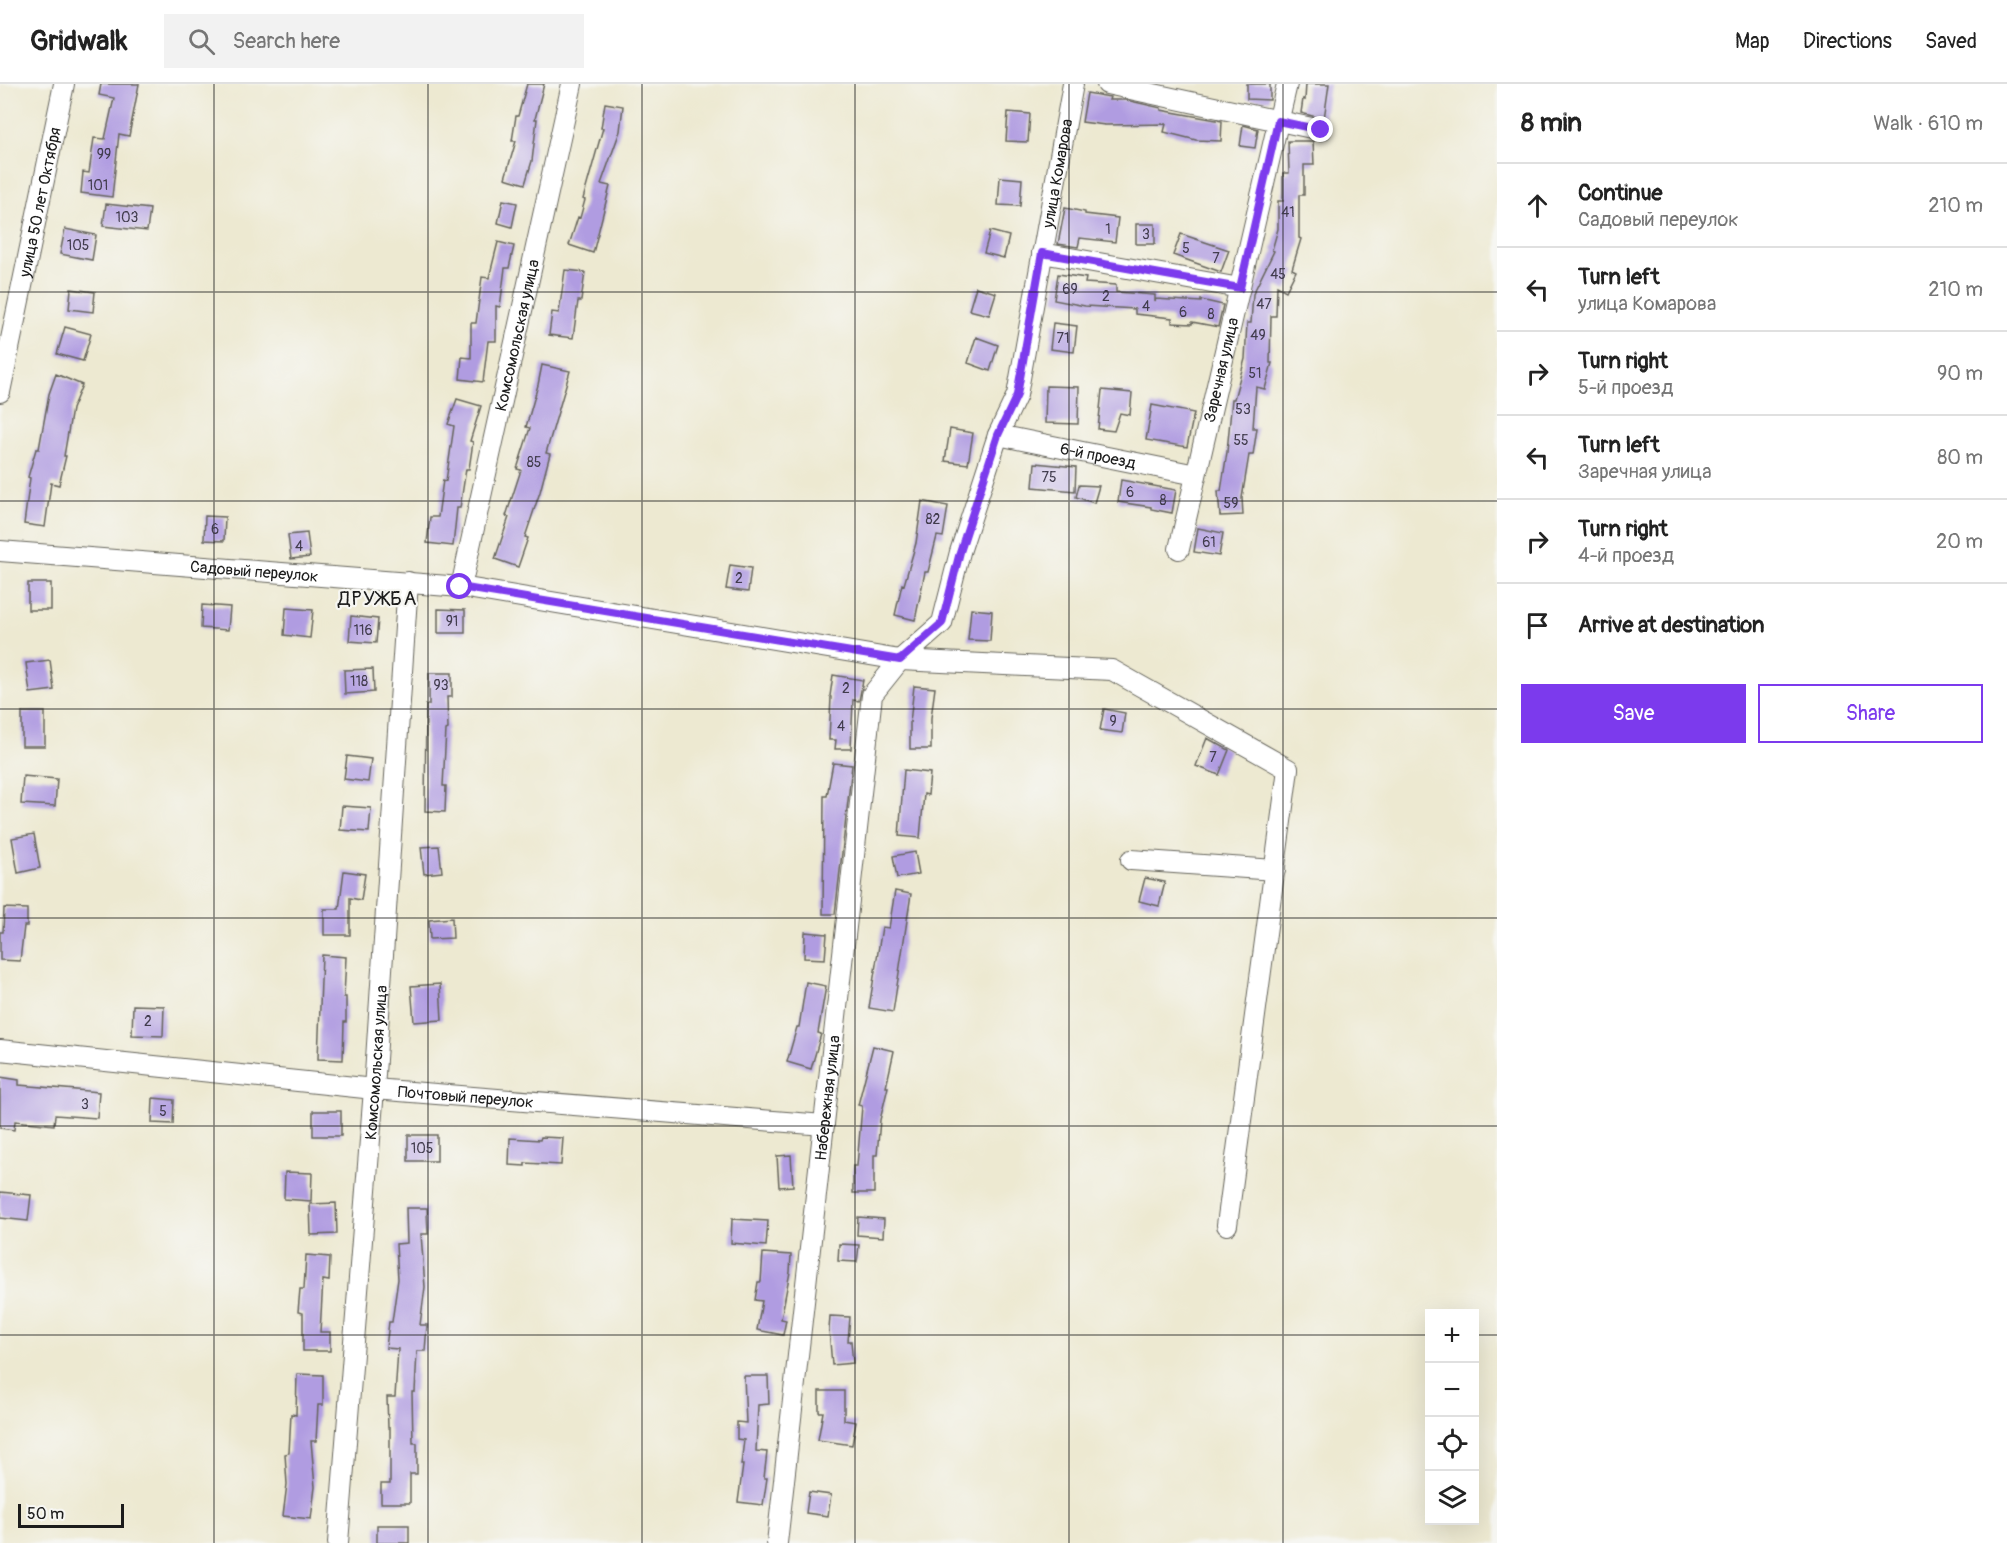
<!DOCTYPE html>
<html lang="en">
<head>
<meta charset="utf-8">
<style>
  :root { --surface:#fff; --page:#f2f2f2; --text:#222; --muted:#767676; --line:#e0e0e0; --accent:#7c3aed }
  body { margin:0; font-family:Pangolin,sans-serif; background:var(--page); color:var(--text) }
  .controls { position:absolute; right:18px; bottom:18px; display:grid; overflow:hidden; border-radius:0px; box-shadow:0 6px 24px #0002 }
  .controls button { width:54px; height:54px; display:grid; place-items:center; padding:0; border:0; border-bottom:2px solid var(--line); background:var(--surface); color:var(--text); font:30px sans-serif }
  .scale { position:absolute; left:18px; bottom:15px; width:106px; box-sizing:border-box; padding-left:6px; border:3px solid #1c1c1c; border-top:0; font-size:16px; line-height:21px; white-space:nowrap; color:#1c1c1c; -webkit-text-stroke:4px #f6f6f2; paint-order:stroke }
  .stop { position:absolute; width:18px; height:18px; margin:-14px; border:4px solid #7c3aed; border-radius:50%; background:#fff }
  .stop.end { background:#7c3aed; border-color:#fff; box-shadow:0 2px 6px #0008 }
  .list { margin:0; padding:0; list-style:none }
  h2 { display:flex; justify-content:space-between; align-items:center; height:78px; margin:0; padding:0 24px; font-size:26px }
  h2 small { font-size:20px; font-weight:400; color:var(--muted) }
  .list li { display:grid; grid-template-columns:39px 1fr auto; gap:18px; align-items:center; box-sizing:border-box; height:84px; padding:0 24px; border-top:2px solid var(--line) }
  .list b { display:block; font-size:22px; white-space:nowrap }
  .list p { margin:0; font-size:20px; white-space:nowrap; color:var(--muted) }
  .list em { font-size:20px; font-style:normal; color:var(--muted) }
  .actions { display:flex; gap:12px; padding:18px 24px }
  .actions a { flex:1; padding:14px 0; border:2px solid var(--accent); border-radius:0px; text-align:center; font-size:21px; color:var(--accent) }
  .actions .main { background:var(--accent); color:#fff }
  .icon { flex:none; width:33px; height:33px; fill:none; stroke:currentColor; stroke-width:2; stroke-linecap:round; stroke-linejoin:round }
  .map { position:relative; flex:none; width:1497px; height:1459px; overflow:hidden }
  header { display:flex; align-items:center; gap:36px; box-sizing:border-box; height:84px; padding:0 30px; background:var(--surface); border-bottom:2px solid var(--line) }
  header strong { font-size:28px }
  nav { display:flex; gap:33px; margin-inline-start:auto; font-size:21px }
  .search { width:420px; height:54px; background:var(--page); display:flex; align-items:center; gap:15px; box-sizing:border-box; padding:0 21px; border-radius:0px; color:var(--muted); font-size:22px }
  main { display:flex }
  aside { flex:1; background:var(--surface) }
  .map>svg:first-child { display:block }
  .building { fill:#b09ce1 }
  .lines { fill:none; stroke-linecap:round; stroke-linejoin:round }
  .minor-casing { stroke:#65645b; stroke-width:22 }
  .minor { stroke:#fff; stroke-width:20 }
  .route { stroke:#7c3aed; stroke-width:8 }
  .grid { fill:none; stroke:#1c1c1c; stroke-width:1.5; stroke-opacity:0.55 }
  .labels { text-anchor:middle; stroke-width:4.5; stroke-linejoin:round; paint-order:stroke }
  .number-label { font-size:14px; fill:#413c4d }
  .street-label { font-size:16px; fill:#1c1c1c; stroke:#f6f6f2 }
  .quarter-label { font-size:20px; letter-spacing:1.5px; fill:#1c1c1c; stroke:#f6f6f2 }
</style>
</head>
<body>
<header>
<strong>Gridwalk</strong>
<div class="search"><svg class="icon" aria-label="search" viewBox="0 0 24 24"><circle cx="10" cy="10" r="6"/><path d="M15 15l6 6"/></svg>Search here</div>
<nav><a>Map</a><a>Directions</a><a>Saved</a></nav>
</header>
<main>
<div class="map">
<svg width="1497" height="1459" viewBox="0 0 1497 1459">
  <rect width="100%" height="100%" fill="#f6f6f2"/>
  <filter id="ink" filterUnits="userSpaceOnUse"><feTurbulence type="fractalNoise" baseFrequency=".0167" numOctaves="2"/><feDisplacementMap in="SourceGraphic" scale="12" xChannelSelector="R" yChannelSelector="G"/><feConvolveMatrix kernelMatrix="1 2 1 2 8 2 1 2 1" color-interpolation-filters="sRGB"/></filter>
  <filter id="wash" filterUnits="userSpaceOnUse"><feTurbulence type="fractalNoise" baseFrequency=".008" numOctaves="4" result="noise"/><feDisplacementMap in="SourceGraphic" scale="24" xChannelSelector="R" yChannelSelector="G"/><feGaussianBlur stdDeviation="1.35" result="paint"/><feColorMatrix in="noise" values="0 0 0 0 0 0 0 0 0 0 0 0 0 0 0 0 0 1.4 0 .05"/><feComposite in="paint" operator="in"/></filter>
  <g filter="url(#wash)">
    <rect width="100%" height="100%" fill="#ede9d1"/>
    <g id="blocks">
      <path class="building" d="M 101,0 L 139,0 L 129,52 L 119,50 L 112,113 L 81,109 L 83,88 L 89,89 L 94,54 L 105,55 L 114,14 L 99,11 Z
        M 527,0 L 544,0 L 535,35 L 537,35 L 532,77 L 525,100 L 505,94 L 516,57 L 512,57 L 516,32 L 518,32 Z
        M 1247,0 L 1270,0 L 1270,16 L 1247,15 Z
        M 1306,0 L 1329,0 L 1324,35 L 1301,29 L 1303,15 L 1305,16 Z
        M 1087,9 L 1110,13 L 1109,16 L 1126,16 L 1161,24 L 1161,26 L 1222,37 L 1221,57 L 1196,56 L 1164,48 L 1166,40 L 1105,41 L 1082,38 Z
        M 605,19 L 623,22 L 620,47 L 601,100 L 610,102 L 593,169 L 569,161 L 578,133 L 580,134 L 585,116 L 583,115 L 603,44 L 601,44 Z
        M 1008,28 L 1030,30 L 1028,58 L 1006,57 Z
        M 1243,41 L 1258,45 L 1255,64 L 1240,62 Z
        M 1288,57 L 1313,57 L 1314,81 L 1304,81 L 1304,111 L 1299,111 L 1299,154 L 1301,155 L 1292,185 L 1296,187 L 1286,207 L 1277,202 L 1276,232 L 1271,232 L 1270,279 L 1272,279 L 1265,305 L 1256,303 L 1253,344 L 1257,344 L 1253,371 L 1249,371 L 1242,414 L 1243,431 L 1220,432 L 1218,407 L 1221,407 L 1227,368 L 1232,315 L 1234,315 L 1245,275 L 1247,239 L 1251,239 L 1253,210 L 1274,167 L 1272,166 L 1278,145 L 1278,117 L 1283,117 L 1283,89 L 1289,89 Z
        M 1000,93 L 1022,95 L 1020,122 L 998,121 Z
        M 503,116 L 517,119 L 512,143 L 498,139 Z
        M 106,120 L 150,125 L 147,147 L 103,142 Z
        M 1065,124 L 1085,128 L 1085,130 L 1118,134 L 1115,158 L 1080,154 L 1078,163 L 1058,160 Z
        M 1136,140 L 1155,140 L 1155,160 L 1136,160 Z
        M 65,145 L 96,151 L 92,176 L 60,170 Z
        M 990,147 L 1009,152 L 1004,174 L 984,169 Z
        M 1181,150 L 1229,166 L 1221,188 L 1173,171 Z
        M 498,158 L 514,162 L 509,184 L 505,184 L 500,223 L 496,222 L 496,257 L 488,257 L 483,298 L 460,295 L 462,273 L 471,274 L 471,239 L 476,239 L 482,193 L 489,194 Z
        M 565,186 L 585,188 L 581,217 L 578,217 L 573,254 L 549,251 L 552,228 L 559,229 Z
        M 1058,190 L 1086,194 L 1085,199 L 1116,201 L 1116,208 L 1155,211 L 1155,217 L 1156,215 L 1201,218 L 1201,216 L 1223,221 L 1218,243 L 1192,238 L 1192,240 L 1172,239 L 1172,234 L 1135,230 L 1135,225 L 1085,222 L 1054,216 Z
        M 976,203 L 996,209 L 989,231 L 969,226 Z
        M 71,205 L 95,208 L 93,228 L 69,225 Z
        M 1053,239 L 1077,242 L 1074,268 L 1050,265 Z
        M 65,243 L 91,250 L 83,277 L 57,270 Z
        M 976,253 L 998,261 L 990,287 L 968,279 Z
        M 542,281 L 570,287 L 546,369 L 550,370 L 540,408 L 525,453 L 528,454 L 518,483 L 495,475 L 509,433 L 506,432 L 521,386 L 517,385 L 530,344 L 526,343 L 538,301 Z
        M 56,290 L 82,301 L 72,325 L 64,372 L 66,372 L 59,401 L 51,399 L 45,443 L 24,440 L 30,394 L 28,393 L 36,365 L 39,365 L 49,310 Z
        M 1046,302 L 1079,303 L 1078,340 L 1045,339 Z
        M 1102,306 L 1132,309 L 1130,331 L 1120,329 L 1114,347 L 1098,345 Z
        M 457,315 L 481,322 L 470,357 L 473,358 L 469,385 L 466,385 L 460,424 L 457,424 L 453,462 L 427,459 L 430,433 L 438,433 L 443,396 L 446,397 L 454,342 L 448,340 Z
        M 1152,321 L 1194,329 L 1187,363 L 1146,356 Z
        M 950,345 L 973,349 L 968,380 L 945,377 Z
        M 1035,379 L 1076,383 L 1075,407 L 1033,403 Z
        M 1121,396 L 1176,406 L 1172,429 L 1151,425 L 1151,423 L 1118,418 Z
        M 1079,401 L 1099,402 L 1094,419 L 1076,413 Z
        M 922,417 L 948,422 L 943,453 L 937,452 L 928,488 L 925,488 L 915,536 L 895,531 L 902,500 L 904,501 L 916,459 Z
        M 205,432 L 225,433 L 224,457 L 204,456 Z
        M 1198,444 L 1223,449 L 1219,472 L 1194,468 Z
        M 307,449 L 310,473 L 291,475 L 288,451 Z
        M 730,481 L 751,484 L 748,508 L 726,505 Z
        M 28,499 L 51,499 L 51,526 L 28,526 Z
        M 202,521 L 230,523 L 228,546 L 201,544 Z
        M 286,524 L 313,526 L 310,554 L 284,551 Z
        M 438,525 L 465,526 L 465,549 L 438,549 Z
        M 971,525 L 992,527 L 990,557 L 968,556 Z
        M 351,532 L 378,535 L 376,559 L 349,557 Z
        M 50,576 L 54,606 L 30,609 L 26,579 Z
        M 373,585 L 374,608 L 345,610 L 344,586 Z
        M 429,589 L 452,589 L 452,613 L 447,613 L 448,645 L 446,646 L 443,702 L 446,702 L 445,728 L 425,727 L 426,621 L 429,621 Z
        M 833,591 L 863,596 L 859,617 L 853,616 L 851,665 L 835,665 L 836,656 L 829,656 L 831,613 L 830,612 Z
        M 914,602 L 935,604 L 931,634 L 931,665 L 910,665 L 910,639 Z
        M 1104,625 L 1125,629 L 1122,649 L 1100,646 Z
        M 22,628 L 45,628 L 45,662 L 22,662 Z
        M 1207,654 L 1229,666 L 1219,691 L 1196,682 Z
        M 347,672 L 371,675 L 368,698 L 344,695 Z
        M 833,679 L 852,681 L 835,830 L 823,830 L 824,712 L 827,712 Z
        M 904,686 L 930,689 L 928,711 L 924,710 L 920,754 L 899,752 Z
        M 23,692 L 57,695 L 55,722 L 21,720 Z
        M 342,722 L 371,724 L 369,748 L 340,746 Z
        M 34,750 L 40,784 L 18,789 L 12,754 Z
        M 439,762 L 442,788 L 424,790 L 421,763 Z
        M 915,768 L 919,790 L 897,794 L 893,772 Z
        M 344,787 L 365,790 L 361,816 L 350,814 L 350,851 L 324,851 L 324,825 L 339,825 Z
        M 1145,794 L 1165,798 L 1159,822 L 1139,817 Z
        M 895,807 L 911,810 L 893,928 L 869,924 L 882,843 L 889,844 Z
        M 4,824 L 27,825 L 27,842 L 24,842 L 20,877 L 0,876 L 0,848 L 3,848 Z
        M 452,834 L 453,854 L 430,855 L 429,836 Z
        M 805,848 L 827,850 L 825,875 L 804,874 Z
        M 322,871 L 346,873 L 344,913 L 346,913 L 346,938 L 344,938 L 343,976 L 318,975 Z
        M 806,898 L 826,902 L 818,949 L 821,950 L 811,985 L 787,978 L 797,943 L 799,943 Z
        M 440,900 L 442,936 L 414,938 L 411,902 Z
        M 133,921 L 164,922 L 163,952 L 132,951 Z
        M 873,962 L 894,967 L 886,1003 L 888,1003 L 880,1036 L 877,1071 L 874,1071 L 874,1109 L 853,1109 L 853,1082 L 857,1082 L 862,1022 L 858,1021 Z
        M 0,993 L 19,996 L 19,1001 L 99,1008 L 97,1034 L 55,1031 L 54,1041 L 15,1037 L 14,1046 L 0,1044 Z
        M 153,1014 L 174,1016 L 173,1040 L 152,1039 Z
        M 313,1027 L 341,1027 L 341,1052 L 313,1052 Z
        M 408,1051 L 437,1051 L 437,1077 L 408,1077 Z
        M 541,1053 L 563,1054 L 561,1081 L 525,1079 L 525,1082 L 509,1081 L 510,1054 L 540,1056 Z
        M 791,1071 L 793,1102 L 779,1103 L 777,1072 Z
        M 285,1088 L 312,1089 L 311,1117 L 284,1115 Z
        M 0,1108 L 31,1111 L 28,1137 L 0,1134 Z
        M 336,1119 L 337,1150 L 311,1151 L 310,1120 Z
        M 406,1124 L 427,1124 L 428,1150 L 421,1150 L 425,1203 L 420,1241 L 427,1241 L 425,1267 L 417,1267 L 415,1308 L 412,1308 L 413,1359 L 417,1359 L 417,1390 L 410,1390 L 410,1419 L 381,1419 L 381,1400 L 390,1400 L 390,1344 L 388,1344 L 387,1313 L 395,1313 L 398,1265 L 386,1264 L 389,1238 L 392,1238 L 398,1195 L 396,1160 L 407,1159 Z
        M 858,1133 L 884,1135 L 883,1153 L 857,1151 Z
        M 732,1135 L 768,1137 L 766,1162 L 731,1159 Z
        M 839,1160 L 859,1161 L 857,1178 L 838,1177 Z
        M 763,1169 L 791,1171 L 790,1188 L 781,1235 L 786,1236 L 783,1251 L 757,1246 L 762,1217 L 755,1216 L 758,1198 L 761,1198 Z
        M 306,1171 L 330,1173 L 329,1197 L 323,1196 L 320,1248 L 330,1248 L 330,1267 L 303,1267 L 303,1229 L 298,1228 L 300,1205 L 304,1205 Z
        M 830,1232 L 850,1233 L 848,1257 L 851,1257 L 853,1279 L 832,1281 L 829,1246 Z
        M 297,1290 L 323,1291 L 323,1321 L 318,1321 L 316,1357 L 311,1357 L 315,1403 L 311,1435 L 283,1432 L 287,1400 L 285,1370 L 289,1369 L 291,1330 L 296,1331 Z
        M 744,1292 L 768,1292 L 769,1320 L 758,1321 L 756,1367 L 767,1368 L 764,1394 L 767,1394 L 763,1421 L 738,1418 L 743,1381 L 741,1381 L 744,1356 L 737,1355 L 737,1338 L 746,1339 Z
        M 819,1307 L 844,1307 L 844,1336 L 856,1338 L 852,1361 L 818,1356 L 823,1328 L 819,1328 Z
        M 809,1408 L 831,1411 L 828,1432 L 806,1429 Z
        M 377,1441 L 409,1441 L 409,1459 L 377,1459 Z"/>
    </g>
  </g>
  <g filter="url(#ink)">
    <use href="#blocks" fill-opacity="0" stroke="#65645b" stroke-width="1.5"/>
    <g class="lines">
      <defs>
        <g id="minor">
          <path d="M 1107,0 L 1321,46"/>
          <path d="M 1042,169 L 1240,204"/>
          <path id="s1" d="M 0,308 L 64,0"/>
          <path id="s2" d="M 998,351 L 1196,391"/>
          <path id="s3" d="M 1179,465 L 1287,0"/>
          <path id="s4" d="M 0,467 L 461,503 L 900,576 L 1112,586 L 1288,685 L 1227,1141"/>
          <path id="s5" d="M 461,503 L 572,0"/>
          <path d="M 1131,776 L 1275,786"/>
          <path id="s6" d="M 0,966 L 374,1005 L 824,1041"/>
          <path id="s7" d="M 338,1459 L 374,1005 L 408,498"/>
          <path id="s8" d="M 777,1459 L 872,611 L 900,576 L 942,539 L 960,468 L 998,351 L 1017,311 L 1073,0"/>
        </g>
      </defs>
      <use href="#minor" class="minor-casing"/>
      <use href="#minor" class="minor"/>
    </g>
  </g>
  <g class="lines" filter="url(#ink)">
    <path class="route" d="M 460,503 L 900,576 L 942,539 L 960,468 L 998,351 L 1017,311 L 1042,169 L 1240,204 L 1278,37 L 1321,46"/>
  </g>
  <path class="grid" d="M 214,0 L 214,1459M 428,0 L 428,1459M 642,0 L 642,1459M 855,0 L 855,1459M 1069,0 L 1069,1459M 1283,0 L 1283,1459M 0,208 L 1497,208M 0,417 L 1497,417M 0,625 L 1497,625M 0,834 L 1497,834M 0,1042 L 1497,1042M 0,1251 L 1430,1251M 1474,1251 L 1497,1251"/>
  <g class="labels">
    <g class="number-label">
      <text x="104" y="75">99</text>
      <text x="98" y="106">101</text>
      <text x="1288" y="133">41</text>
      <text x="127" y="138">103</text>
      <text x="1108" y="150">1</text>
      <text x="1146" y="155">3</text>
      <text x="78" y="166">105</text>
      <text x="1186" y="169">5</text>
      <text x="1216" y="179">7</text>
      <text x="1278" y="195">45</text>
      <text x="1070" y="210">69</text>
      <text x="1106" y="217">2</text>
      <text x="1264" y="225">47</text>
      <text x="1146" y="227">4</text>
      <text x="1183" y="233">6</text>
      <text x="1211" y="235">8</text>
      <text x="1258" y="256">49</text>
      <text x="1063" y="259">71</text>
      <text x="1255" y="294">51</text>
      <text x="1243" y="330">53</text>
      <text x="1241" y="361">55</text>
      <text x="534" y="383">85</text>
      <text x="1049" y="398">75</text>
      <text x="1130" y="413">6</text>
      <text x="1163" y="421">8</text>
      <text x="1231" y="424">59</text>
      <text x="933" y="440">82</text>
      <text x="215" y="450">6</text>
      <text x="1209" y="463">61</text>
      <text x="299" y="467">4</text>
      <text x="739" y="499">2</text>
      <text x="452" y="542">91</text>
      <text x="363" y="551">116</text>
      <text x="359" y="602">118</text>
      <text x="441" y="606">93</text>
      <text x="846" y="609">2</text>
      <text x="1113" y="642">9</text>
      <text x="841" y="647">4</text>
      <text x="1213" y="678">7</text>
      <text x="148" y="942">2</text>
      <text x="85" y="1025">3</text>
      <text x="163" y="1032">5</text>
      <text x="422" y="1069">105</text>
    </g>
    <g class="street-label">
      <text dy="6" stroke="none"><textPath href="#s8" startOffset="1420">улица Комарова</textPath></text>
      <text dy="6" stroke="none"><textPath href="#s1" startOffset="194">улица 50 лет Октября</textPath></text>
      <text dy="6" stroke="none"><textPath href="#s5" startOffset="258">Комсомольская улица</textPath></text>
      <text dy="6" stroke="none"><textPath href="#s3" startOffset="184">Заречная улица</textPath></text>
      <text dy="6" stroke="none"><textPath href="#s2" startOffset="102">6-й проезд</textPath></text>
      <text dy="6" stroke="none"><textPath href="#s4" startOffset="255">Садовый переулок</textPath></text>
      <text dy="6" stroke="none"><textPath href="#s7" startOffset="482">Комсомольская улица</textPath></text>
      <text dy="6" stroke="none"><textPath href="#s6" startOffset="468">Почтовый переулок</textPath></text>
      <text dy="6" stroke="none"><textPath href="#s8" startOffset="448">Набережная улица</textPath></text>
    </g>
    <g class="quarter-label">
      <text x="378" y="521">ДРУЖБА</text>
    </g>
  </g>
</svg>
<div class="controls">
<button>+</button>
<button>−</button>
<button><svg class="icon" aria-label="locate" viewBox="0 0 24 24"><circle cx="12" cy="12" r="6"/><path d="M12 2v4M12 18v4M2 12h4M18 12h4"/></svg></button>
<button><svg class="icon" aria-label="layers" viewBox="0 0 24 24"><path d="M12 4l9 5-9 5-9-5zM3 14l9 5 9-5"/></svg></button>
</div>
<div class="scale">50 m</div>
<div class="stop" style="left:460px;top:503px"></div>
<div class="stop end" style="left:1321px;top:46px"></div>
</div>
<aside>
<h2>8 min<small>Walk · 610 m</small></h2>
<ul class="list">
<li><svg class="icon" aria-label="ahead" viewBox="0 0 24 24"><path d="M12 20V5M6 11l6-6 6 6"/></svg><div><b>Continue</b><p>Садовый переулок</p></div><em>210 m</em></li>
<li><svg class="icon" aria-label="left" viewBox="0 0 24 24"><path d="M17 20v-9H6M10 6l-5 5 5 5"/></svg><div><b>Turn left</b><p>улица Комарова</p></div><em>210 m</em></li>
<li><svg class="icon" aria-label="right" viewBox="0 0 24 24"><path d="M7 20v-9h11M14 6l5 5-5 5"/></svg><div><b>Turn right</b><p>5-й проезд</p></div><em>90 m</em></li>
<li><svg class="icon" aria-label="left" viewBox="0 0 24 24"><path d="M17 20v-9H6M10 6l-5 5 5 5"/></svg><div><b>Turn left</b><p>Заречная улица</p></div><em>80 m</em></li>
<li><svg class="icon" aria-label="right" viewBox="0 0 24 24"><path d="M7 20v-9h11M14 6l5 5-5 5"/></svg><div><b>Turn right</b><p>4-й проезд</p></div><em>20 m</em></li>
<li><svg class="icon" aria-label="arrive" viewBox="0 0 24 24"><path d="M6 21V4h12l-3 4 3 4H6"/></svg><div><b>Arrive at destination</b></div></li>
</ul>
<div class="actions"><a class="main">Save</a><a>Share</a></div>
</aside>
</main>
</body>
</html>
